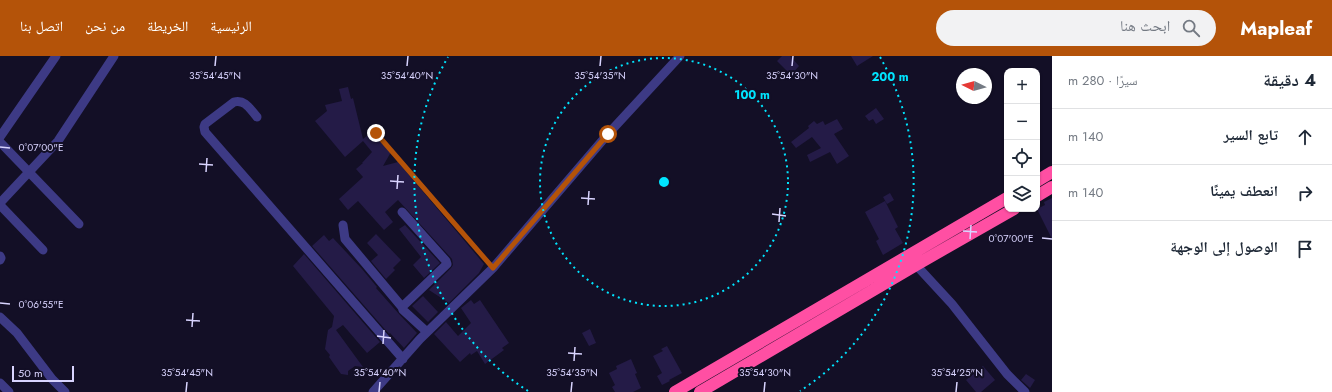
<!DOCTYPE html>
<html lang="ar">
<head>
<meta charset="utf-8">
<style>
  :root { --surface:#fff; --page:#f2f2f3; --text:#1f2937; --muted:#747a83; --line:#e0e1e3; --accent:#b45309 }
  body { margin:0; font-family:Jost,"Noto Naskh Arabic",sans-serif; background:var(--page); color:var(--text); direction:rtl }
  .controls { position:absolute; right:12px; top:12px; display:grid; overflow:hidden; border-radius:8px; box-shadow:0 1px 3px #0004 }
  .controls button { width:36px; height:36px; display:grid; place-items:center; padding:0; border:0; border-bottom:1px solid var(--line); background:var(--surface); color:var(--text); font:20px sans-serif }
  .compass { position:absolute; left:956px; top:12px; width:36px; height:36px; border-radius:50%; background:var(--surface); box-shadow:0 1px 3px #0004; rotate:275deg }
  .scale { position:absolute; left:12px; bottom:10px; width:62px; box-sizing:border-box; padding-left:4px; border:2px solid #d9d4ff; border-top:0; font-size:11px; line-height:14px; white-space:nowrap; color:#d9d4ff; -webkit-text-stroke:3px #130f26; paint-order:stroke }
  .stop { position:absolute; width:12px; height:12px; margin:-9px; border:3px solid #b45309; border-radius:50%; background:#fff }
  .stop.end { background:#b45309; border-color:#fff; box-shadow:0 1px 4px #0008 }
  .list { margin:0; padding:0; list-style:none }
  h2 { display:flex; justify-content:space-between; align-items:center; height:52px; margin:0; padding:0 16px; font-size:17px }
  h2 small { font-size:13px; font-weight:400; color:var(--muted) }
  .list li { display:grid; grid-template-columns:26px 1fr auto; gap:12px; align-items:center; box-sizing:border-box; height:56px; padding:0 16px; border-top:1px solid var(--line) }
  .list b { display:block; font-size:15px; white-space:nowrap }
  .list em { font-size:13px; font-style:normal; color:var(--muted) }
  .icon { flex:none; width:22px; height:22px; fill:none; stroke:currentColor; stroke-width:2; stroke-linecap:round; stroke-linejoin:round }
  .map { position:relative; flex:none; width:1052px; height:336px; overflow:hidden; direction:ltr }
  header { display:flex; align-items:center; gap:24px; box-sizing:border-box; height:56px; padding:0 20px; background:var(--accent); color:#fff }
  header strong { font-size:19px }
  nav { display:flex; gap:22px; margin-inline-start:auto; font-size:14px }
  .search { width:280px; height:36px; background:var(--page); display:flex; align-items:center; gap:10px; box-sizing:border-box; padding:0 14px; border-radius:22px; color:var(--muted); font-size:15px }
  main { display:flex }
  aside { flex:1; background:var(--surface) }
  .map>svg:first-child { display:block }
  .building { fill:#241b47 }
  .lines { fill:none; stroke-linecap:round; stroke-linejoin:round }
  .path { stroke:#2fb8b0; stroke-width:1.5; stroke-dasharray:2 3; stroke-linecap:butt }
  .street { stroke:#3d3a85; stroke-width:9 }
  .highway { stroke:#ff4fa3; stroke-width:12 }
  .route { stroke:#b45309; stroke-width:5 }
  .ticks { fill:none; stroke:#d9d4ff; stroke-width:1.5 }
  .ring { fill:none; stroke:#00e5ff; stroke-width:2; stroke-dasharray:2 4 }
  .ticks-label { font-size:10px; text-anchor:middle; fill:#d9d4ff; stroke:#130f26; stroke-width:4; stroke-linejoin:round; paint-order:stroke }
  .centre { fill:#00e5ff; stroke:#130f26; stroke-width:2 }
  .ring-label { font-size:12px; text-anchor:middle; font-weight:bold; fill:#00e5ff; stroke:#130f26; stroke-width:4; stroke-linejoin:round; paint-order:stroke }
</style>
</head>
<body>
<header>
<strong>Mapleaf</strong>
<div class="search"><svg class="icon" aria-label="search" viewBox="0 0 24 24"><circle cx="10" cy="10" r="6"/><path d="M15 15l6 6"/></svg>ابحث هنا</div>
<nav><a>الرئيسية</a><a>الخريطة</a><a>من نحن</a><a>اتصل بنا</a></nav>
</header>
<main>
<aside>
<h2>4 دقيقة<small>سيرًا · 280 m</small></h2>
<ul class="list">
<li><svg class="icon" aria-label="ahead" viewBox="0 0 24 24"><path d="M12 20V5M6 11l6-6 6 6"/></svg><div><b>تابع السير</b></div><em>140 m</em></li>
<li><svg class="icon" aria-label="right" viewBox="0 0 24 24"><path d="M7 20v-9h11M14 6l5 5-5 5"/></svg><div><b>انعطف يمينًا</b></div><em>140 m</em></li>
<li><svg class="icon" aria-label="arrive" viewBox="0 0 24 24"><path d="M6 21V4h12l-3 4 3 4H6"/></svg><div><b>الوصول إلى الوجهة</b></div></li>
</ul>
</aside>
<div class="map">
<svg width="1052" height="336" viewBox="0 0 1052 336">
  <rect width="100%" height="100%" fill="#130f26"/>
  <path class="building" d="M 782,0 L 790,0 L 799,10 L 791,19 L 777,5 Z
    M 851,0 L 873,0 L 857,10 Z
    M 348,31 L 351,43 L 353,42 L 363,83 L 373,75 L 391,96 L 383,110 L 398,106 L 484,208 L 479,217 L 449,247 L 429,234 L 451,212 L 453,209 L 452,203 L 398,144 L 385,156 L 393,166 L 384,174 L 358,145 L 348,154 L 339,143 L 363,121 L 356,113 L 363,107 L 362,107 L 372,96 L 363,85 L 345,101 L 315,65 L 327,55 L 325,49 L 342,45 L 339,33 Z
    M 876,52 L 884,63 L 876,68 L 873,63 L 869,65 L 865,60 Z
    M 837,63 L 843,73 L 834,78 L 849,100 L 837,108 L 830,96 L 810,106 L 807,99 L 821,92 L 812,81 L 796,92 L 791,86 L 809,72 L 808,70 L 814,65 L 817,68 L 823,65 L 825,69 Z
    M 890,137 L 894,144 L 887,148 L 883,141 Z
    M 1052,142 L 1052,183 L 1037,153 L 1045,149 L 1044,146 Z
    M 885,145 L 898,171 L 895,173 L 903,187 L 883,199 L 876,185 L 879,183 L 865,156 Z
    M 405,169 L 440,207 L 424,222 L 413,209 L 421,201 L 399,173 Z
    M 376,178 L 401,204 L 393,212 L 395,214 L 386,223 L 371,205 L 378,199 L 367,187 Z
    M 324,179 L 329,185 L 333,182 L 362,213 L 377,231 L 376,232 L 399,258 L 417,277 L 404,292 L 390,277 L 389,278 L 312,190 Z
    M 304,198 L 380,286 L 367,297 L 343,269 L 336,274 L 363,311 L 355,310 L 348,315 L 348,319 L 341,318 L 329,301 L 330,299 L 325,293 L 328,274 L 332,271 L 334,260 L 293,210 Z
    M 423,240 L 438,256 L 428,266 L 412,250 Z
    M 471,244 L 474,248 L 480,244 L 509,287 L 502,292 L 504,294 L 485,308 L 477,295 L 471,299 L 470,297 L 460,306 L 434,278 L 446,266 L 458,280 L 471,267 L 461,252 Z
    M 590,273 L 596,287 L 589,290 L 582,277 Z
    M 667,290 L 682,317 L 669,324 L 670,325 L 662,329 L 657,320 L 662,317 L 653,300 L 663,295 L 661,293 Z
    M 631,303 L 637,317 L 635,318 L 641,332 L 633,336 L 615,336 L 612,331 L 615,329 L 609,317 L 617,313 L 616,310 Z
    M 983,310 L 995,324 L 981,336 L 976,336 L 966,324 Z
    M 1026,318 L 1035,324 L 1030,332 L 1021,324 Z"/>
  <g class="lines">
    <path class="path" d="M 376,77 L 488,206"/>
    <path class="street" d="M 257,61 C 250,53 245,43 234,46 L 205,68 L 204,71 L 205,76 L 403,303
      M 0,81 L 56,0
      M 0,86 L 79,168
      M 0,147 L 58,85 L 114,0
      M 0,149 L 43,194
      M 402,156 L 446,205 L 447,208 L 402,251 L 403,254 L 427,276
      M 343,169 L 345,183 L 402,251
      M 0,200 L 1,202 L 0,204
      M 916,209 L 952,248 L 1007,318 L 1025,336
      M 0,261 L 17,277 L 52,323 L 65,336
      M 0,327 L 9,336
      M 373,336 L 420,283 L 493,212 L 608,78 L 680,0"/>
    <path class="highway" d="M 1037,125 L 1052,116
      M 1037,140 L 1052,131
      M 675,336 L 1007,142
      M 700,336 L 916,209 L 1014,153"/>
  </g>
  <g class="lines">
    <path class="route" d="M 376,77 L 493,212 L 608,78"/>
  </g>
  <path class="ticks" d="M 215,10 L 216,0M 407,10 L 408,0M 600,10 L 601,0M 792,10 L 793,0M 0,91 L 10,92M 199,108 L 213,109M 206,116 L 207,102M 390,125 L 404,126M 397,133 L 398,119M 581,142 L 595,143M 588,149 L 589,135M 772,158 L 786,160M 779,166 L 780,152M 963,175 L 977,176M 1042,182 L 1052,183M 970,183 L 971,169M 0,247 L 10,248M 186,264 L 200,265M 192,271 L 193,257M 377,280 L 391,282M 383,288 L 384,274M 568,297 L 582,298M 574,305 L 575,291M 186,336 L 187,326M 379,336 L 380,326M 571,336 L 572,326M 764,336 L 765,326M 956,336 L 957,326"/>
  <g class="ring">
    <circle cx="664" cy="126" r="124"/>
    <path d="M528 335A249 249 0 0 1 448 1M880 1A249 249 0 0 1 800 335"/>
  </g>
  <g class="ticks-label">
    <text x="215" y="23">35°54'45"N</text>
    <text x="407" y="23">35°54'40"N</text>
    <text x="600" y="23">35°54'35"N</text>
    <text x="792" y="23">35°54'30"N</text>
    <text x="41" y="95">0°07'00"E</text>
    <text x="1011" y="186">0°07'00"E</text>
    <text x="41" y="252">0°06'55"E</text>
    <text x="187" y="320">35°54'45"N</text>
    <text x="380" y="320">35°54'40"N</text>
    <text x="572" y="320">35°54'35"N</text>
    <text x="765" y="320">35°54'30"N</text>
    <text x="957" y="320">35°54'25"N</text>
  </g>
  <circle cx="664" cy="126" r="6" class="centre"/>
  <g class="ring-label">
    <text x="890" y="25">200 m</text>
    <text x="752" y="43">100 m</text>
  </g>
</svg>
<div class="controls">
<button>+</button>
<button>−</button>
<button><svg class="icon" aria-label="locate" viewBox="0 0 24 24"><circle cx="12" cy="12" r="6"/><path d="M12 2v4M12 18v4M2 12h4M18 12h4"/></svg></button>
<button><svg class="icon" aria-label="layers" viewBox="0 0 24 24"><path d="M12 4l9 5-9 5-9-5zM3 14l9 5 9-5"/></svg></button>
</div>
<svg class="compass" viewBox="-18 -18 36 36"><path d="M0-13l5 13h-10z" fill="#e53935"/><path d="M0 13l5-13h-10z" fill="#747a83"/></svg>
<div class="scale">50 m</div>
<div class="stop" style="left:608px;top:78px"></div>
<div class="stop end" style="left:376px;top:77px"></div>
</div>
</main>
</body>
</html>
